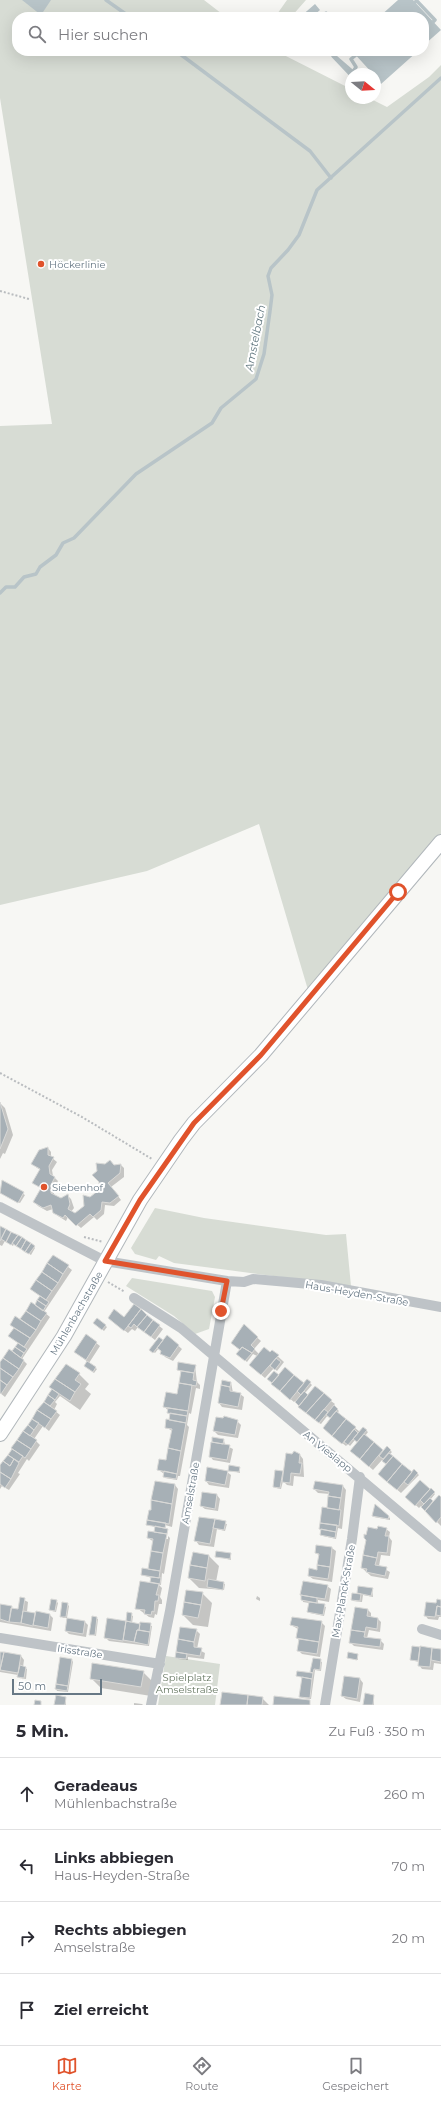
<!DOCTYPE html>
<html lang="de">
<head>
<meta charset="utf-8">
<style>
  :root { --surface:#fff; --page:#f7f7f7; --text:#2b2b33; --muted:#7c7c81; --line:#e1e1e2; --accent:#e0532c }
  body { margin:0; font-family:Montserrat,sans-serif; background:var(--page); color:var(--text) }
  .compass { position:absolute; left:345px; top:68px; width:36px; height:36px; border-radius:50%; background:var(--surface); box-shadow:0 4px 16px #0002; rotate:108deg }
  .scale { position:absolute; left:12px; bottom:10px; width:90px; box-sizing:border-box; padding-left:4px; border:2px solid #677885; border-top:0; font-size:11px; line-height:14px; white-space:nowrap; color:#677885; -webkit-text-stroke:3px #fff; paint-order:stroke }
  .stop { position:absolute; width:12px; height:12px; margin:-9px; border:3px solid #e0532c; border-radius:50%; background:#fff }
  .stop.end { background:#e0532c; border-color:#fff; box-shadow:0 1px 4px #0008 }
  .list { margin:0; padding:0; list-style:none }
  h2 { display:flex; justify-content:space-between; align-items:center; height:52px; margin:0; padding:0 16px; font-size:17px }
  h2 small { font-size:13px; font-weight:400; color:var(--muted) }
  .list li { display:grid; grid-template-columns:26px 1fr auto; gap:12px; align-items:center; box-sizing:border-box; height:72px; padding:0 16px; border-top:1px solid var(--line) }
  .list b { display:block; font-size:15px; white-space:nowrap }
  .list p { margin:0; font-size:13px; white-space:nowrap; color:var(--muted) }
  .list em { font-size:13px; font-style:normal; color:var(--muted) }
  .icon { flex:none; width:22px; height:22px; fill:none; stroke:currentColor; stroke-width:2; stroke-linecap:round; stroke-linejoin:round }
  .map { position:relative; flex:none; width:441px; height:1705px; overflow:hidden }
  .search { position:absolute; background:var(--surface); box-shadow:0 4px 16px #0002; left:12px; right:12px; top:12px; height:44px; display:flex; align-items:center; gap:10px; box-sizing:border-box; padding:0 14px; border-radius:16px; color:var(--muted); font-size:15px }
  .sheet { height:340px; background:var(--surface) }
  nav { display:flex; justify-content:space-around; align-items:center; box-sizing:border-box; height:56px; border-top:1px solid var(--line); background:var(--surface); font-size:11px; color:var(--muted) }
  nav a { display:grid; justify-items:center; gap:2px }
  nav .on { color:var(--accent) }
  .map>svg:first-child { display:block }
  .green { fill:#d7dcd4 }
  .water { fill:#b8c4c8 }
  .shadow { fill:#0003; fill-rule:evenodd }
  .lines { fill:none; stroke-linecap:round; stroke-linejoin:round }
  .stream { stroke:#b8c4c8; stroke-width:3.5 }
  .building { fill:#a7b0b6; stroke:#d9d9d7 }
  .secondary-casing { stroke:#b1b7bb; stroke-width:16 }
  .path { stroke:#b9bcbf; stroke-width:2; stroke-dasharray:2 2; stroke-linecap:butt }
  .street { stroke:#bec3c7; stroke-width:10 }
  .secondary { stroke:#fff; stroke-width:14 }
  .route { stroke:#e0532c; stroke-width:5 }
  .poi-dot { fill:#e0532c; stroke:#fff; stroke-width:1.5 }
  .labels { text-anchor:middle; stroke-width:4; stroke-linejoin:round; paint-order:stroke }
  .poi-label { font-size:10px; fill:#677885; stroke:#fff; text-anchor:start }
  .street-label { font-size:10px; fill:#677885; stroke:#fff }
  .park-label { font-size:10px; fill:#667762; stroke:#fff }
  .water-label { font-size:11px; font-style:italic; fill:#637981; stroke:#fff }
</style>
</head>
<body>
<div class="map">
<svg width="441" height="1705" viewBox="0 0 441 1705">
  <rect width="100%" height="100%" fill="#f7f7f4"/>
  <path class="green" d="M 0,0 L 204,0 L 226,17 L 17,17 L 17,51 L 276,51 L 351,89 L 351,98 L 369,98 L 387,107 L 429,77 L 441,65 L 441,834 L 308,990 L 259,824 L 147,871 L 0,905 L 0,426 L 52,424 L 0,98 Z
    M 287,0 L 306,0 L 291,17 L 275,17 Z
    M 155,1208 L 204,1218 L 326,1235 L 346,1234 L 351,1286 L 174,1263 L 159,1256 L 156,1260 L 135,1254 L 131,1248 Z
    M 132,1278 L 212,1291 L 215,1297 L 209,1329 L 195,1334 L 174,1316 L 126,1286 Z
    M 166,1656 L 220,1664 L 215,1705 L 158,1705 Z"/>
  <path class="water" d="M 22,0 L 51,0 L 41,15 Z
    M 398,0 L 413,0 L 441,30 L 424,45 L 424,17 L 379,17 Z
    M 315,4 L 320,10 L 312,17 L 300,17 Z
    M 352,51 L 418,51 L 381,84 L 375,77 L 375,74 L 373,74 Z"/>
  <path class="shadow" d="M 0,1103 L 5,1108 L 13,1135 L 5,1154 L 3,1153 L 0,1159 Z
    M 48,1148 L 51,1152 L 51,1157 L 57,1162 L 52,1170 L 53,1176 L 58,1181 L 54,1189 L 54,1195 L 61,1199 L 68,1196 L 71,1199 L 74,1208 L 71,1212 L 76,1214 L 85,1206 L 90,1198 L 100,1190 L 114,1166 L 121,1165 L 124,1168 L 124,1177 L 111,1187 L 121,1200 L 114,1206 L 105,1205 L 104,1214 L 97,1220 L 94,1217 L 81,1228 L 68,1217 L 66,1221 L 58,1216 L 53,1209 L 47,1211 L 38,1206 L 35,1202 L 42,1189 L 33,1183 L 40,1170 L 32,1164 Z
    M 2,1182 L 25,1195 L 20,1203 L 0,1193 Z
    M 0,1227 L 34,1247 L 35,1248 L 31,1255 L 14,1244 L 13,1246 L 5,1241 L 2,1246 L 0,1245 Z
    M 54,1256 L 72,1270 L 44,1312 L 50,1317 L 22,1359 L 27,1364 L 5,1397 L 0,1393 L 0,1364 L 16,1355 L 13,1351 L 19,1343 L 10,1336 L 15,1328 L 11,1325 L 20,1321 L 32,1304 L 38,1308 L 36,1304 L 41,1296 L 32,1289 Z
    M 134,1306 L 163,1329 L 155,1340 L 138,1327 L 135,1331 L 132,1329 L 128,1333 L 112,1321 L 124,1318 Z
    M 97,1319 L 107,1327 L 104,1331 L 94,1323 Z
    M 244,1326 L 261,1341 L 254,1349 L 259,1354 L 270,1354 L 272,1351 L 284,1362 L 277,1371 L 274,1368 L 265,1378 L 253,1368 L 257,1356 L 253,1354 L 247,1362 L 237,1354 L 241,1350 Z
    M 86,1335 L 100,1346 L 89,1363 L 97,1369 L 94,1373 L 85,1366 L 88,1362 L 75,1352 Z
    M 167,1336 L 182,1349 L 173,1361 L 165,1357 L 159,1348 L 155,1353 L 150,1349 L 159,1338 L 163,1342 Z
    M 195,1366 L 197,1382 L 200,1385 L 200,1389 L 196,1388 L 191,1414 L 189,1413 L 187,1425 L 189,1427 L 180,1476 L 178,1476 L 177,1480 L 165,1478 L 164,1474 L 159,1470 L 167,1461 L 172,1431 L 166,1427 L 172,1422 L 171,1414 L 164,1406 L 178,1395 L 182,1372 L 178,1370 Z
    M 79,1374 L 89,1384 L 85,1389 L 91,1394 L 80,1410 L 60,1396 L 55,1402 L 57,1404 L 54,1410 L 60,1415 L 49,1431 L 43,1426 L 34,1439 L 40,1445 L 29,1461 L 27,1459 L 18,1473 L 20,1474 L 9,1490 L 2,1486 L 0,1489 L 0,1467 L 12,1458 L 9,1455 L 53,1389 ZM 15,1455 L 17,1457 L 10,1468 L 8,1467 Z
    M 279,1376 L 304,1384 L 307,1380 L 312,1385 L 305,1393 L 308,1396 L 331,1401 L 335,1404 L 333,1406 L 339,1411 L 337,1413 L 360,1432 L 363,1428 L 368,1432 L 365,1436 L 383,1452 L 387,1448 L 392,1452 L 389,1455 L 412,1474 L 414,1471 L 419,1475 L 401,1493 L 382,1477 L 387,1464 L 382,1460 L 373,1470 L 355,1454 L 358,1443 L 355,1440 L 350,1446 L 348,1444 L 346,1446 L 327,1431 L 332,1418 L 328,1415 L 321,1424 L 319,1423 L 295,1401 L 294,1402 L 276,1387 Z
    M 231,1382 L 233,1393 L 240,1394 L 244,1397 L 242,1410 L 222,1407 L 219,1403 Z
    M 224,1419 L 237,1421 L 241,1425 L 238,1438 L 218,1435 L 214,1431 Z
    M 213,1438 L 224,1440 L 225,1445 L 233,1449 L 230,1463 L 213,1460 L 210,1456 Z
    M 300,1455 L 303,1459 L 304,1477 L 294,1476 L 293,1486 L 287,1485 L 283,1481 L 281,1489 L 276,1488 L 274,1487 L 276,1471 L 284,1472 Z
    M 239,1468 L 240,1473 L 229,1470 Z
    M 227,1472 L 231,1475 L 229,1488 L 209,1485 L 206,1481 Z
    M 420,1481 L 435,1494 L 430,1500 L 434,1503 L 441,1498 L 441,1526 L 421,1506 L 419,1508 L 410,1500 Z
    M 156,1482 L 175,1485 L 178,1489 L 172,1527 L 165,1525 L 166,1539 L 168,1539 L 168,1536 L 170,1538 L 164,1574 L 162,1573 L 161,1585 L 158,1584 L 162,1588 L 160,1597 L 162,1600 L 162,1604 L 159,1604 L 157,1615 L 155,1614 L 154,1618 L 149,1617 L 137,1608 L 153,1584 L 151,1582 L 152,1578 L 142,1575 L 151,1570 L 154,1542 L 148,1538 L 157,1533 L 156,1527 L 147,1525 L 152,1512 L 152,1506 L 151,1504 Z
    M 343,1486 L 346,1490 L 342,1529 L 338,1528 L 336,1539 L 323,1536 L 321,1535 L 330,1494 L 318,1493 L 314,1489 Z
    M 203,1493 L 217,1495 L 220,1499 L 218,1511 L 205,1509 L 201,1506 Z
    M 376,1506 L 390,1518 L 390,1520 L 374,1517 L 373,1516 Z
    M 200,1518 L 227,1524 L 225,1531 L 217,1529 L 214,1547 L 199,1545 L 196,1541 Z
    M 369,1528 L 386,1529 L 390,1532 L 389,1537 L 392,1541 L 390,1556 L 381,1555 L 379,1566 L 390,1572 L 388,1579 L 371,1576 L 362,1568 Z
    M 317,1546 L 332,1548 L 336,1551 L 332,1582 L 313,1579 L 309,1576 L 317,1571 L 320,1556 L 316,1553 Z
    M 230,1554 L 231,1560 L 216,1556 Z
    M 209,1556 L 219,1566 L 216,1582 L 225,1584 L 224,1590 L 199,1588 L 189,1578 Z
    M 327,1586 L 331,1589 L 329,1602 L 318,1600 L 318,1604 L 326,1607 L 324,1616 L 310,1613 L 308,1612 L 309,1603 L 303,1602 L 302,1596 Z
    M 359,1587 L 372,1589 L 373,1597 L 363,1595 L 362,1602 L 353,1601 L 352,1600 L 358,1595 Z
    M 202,1593 L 212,1603 L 208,1627 L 193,1625 L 183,1615 Z
    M 257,1596 L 260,1598 L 260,1601 L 256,1599 Z
    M 20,1598 L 28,1602 L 27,1612 L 50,1615 L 53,1618 L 51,1631 L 0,1622 L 0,1604 L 18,1611 Z
    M 56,1601 L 58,1603 L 56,1612 L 52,1611 L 51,1610 Z
    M 441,1601 L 441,1617 L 439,1617 L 438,1620 L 428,1619 L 425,1615 Z
    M 67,1604 L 69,1606 L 67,1618 L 63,1618 L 61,1616 Z
    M 368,1610 L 371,1613 L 371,1618 L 378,1619 L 381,1622 L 380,1632 L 369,1630 L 367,1638 L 380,1640 L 384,1644 L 383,1650 L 354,1646 L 350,1642 Z
    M 128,1614 L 133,1616 L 132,1623 L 152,1626 L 149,1646 L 109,1641 L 105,1637 L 127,1622 Z
    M 93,1617 L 98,1619 L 96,1636 L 90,1634 Z
    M 85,1622 L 88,1625 L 86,1637 L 69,1634 L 66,1631 Z
    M 321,1622 L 325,1626 L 320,1657 L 302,1654 L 298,1650 L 300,1641 L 297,1638 L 298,1629 L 291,1625 Z
    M 196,1630 L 200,1634 L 197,1649 L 205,1653 L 204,1659 L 188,1657 L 188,1660 L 178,1659 L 177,1652 Z
    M 413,1647 L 441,1650 L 441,1664 L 434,1663 L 433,1670 L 422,1669 L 419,1665 L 419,1662 L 411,1660 Z
    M 0,1653 L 21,1656 L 24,1660 L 23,1667 L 27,1669 L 26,1679 L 19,1678 L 18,1675 L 0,1672 Z
    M 358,1655 L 358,1660 L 348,1658 Z
    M 313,1659 L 322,1662 L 321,1671 L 315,1670 L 311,1699 L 302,1698 L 300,1696 L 303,1678 L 298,1676 L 311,1673 Z
    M 72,1660 L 73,1662 L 68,1692 L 57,1691 L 56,1689 Z
    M 143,1672 L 153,1682 L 151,1696 L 101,1688 L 91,1678 Z
    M 360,1679 L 363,1683 L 360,1702 L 346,1699 L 342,1696 Z
    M 374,1696 L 374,1705 L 364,1705 Z
    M 66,1698 L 66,1705 L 55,1705 Z
    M 262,1698 L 269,1705 L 221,1705 Z
    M 134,1703 L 142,1704 L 143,1705 L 134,1705 Z"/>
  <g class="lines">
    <path class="stream" d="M 106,0 L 130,17
      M 415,2 L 417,1 L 435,20 L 433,22
      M 321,17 L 326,13
      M 326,17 L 328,15
      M 176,51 L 310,151 L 331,178
      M 331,53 L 353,72 L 356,67 L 351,59 L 356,55
      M 333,56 L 351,75
      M 357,74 L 362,74
      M 0,593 L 6,587 L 15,587 L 24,577 L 36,574 L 40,567 L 56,555 L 63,543 L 74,538 L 136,474 L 212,423 L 221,408 L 256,379 L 264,354 L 270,311 L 272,295 L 268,276 L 271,268 L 288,250 L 299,235 L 317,190 L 441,78"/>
  </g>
  <path class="building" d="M 0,1102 L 8,1129 L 0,1149 Z
    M 48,1147 L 48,1155 L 54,1157 L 49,1166 L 50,1174 L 55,1177 L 51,1185 L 51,1193 L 61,1198 L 68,1194 L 70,1204 L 68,1209 L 75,1213 L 84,1206 L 83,1195 L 90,1197 L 99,1190 L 99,1182 L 92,1175 L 97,1171 L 96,1163 L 105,1164 L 110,1160 L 114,1165 L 121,1164 L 120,1173 L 108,1183 L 119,1196 L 110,1203 L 102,1202 L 101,1210 L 93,1217 L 90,1214 L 76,1226 L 65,1215 L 63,1218 L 53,1213 L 51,1205 L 43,1208 L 33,1202 L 41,1188 L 32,1183 L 40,1169 L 31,1164 L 39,1150 Z
    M 2,1180 L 24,1192 L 18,1203 L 0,1193 Z
    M 0,1226 L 6,1229 L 0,1241 Z
    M 6,1229 L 11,1232 L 6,1242 L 1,1239 Z
    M 11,1232 L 18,1235 L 11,1245 L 6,1242 Z
    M 18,1235 L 22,1237 L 16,1246 L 12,1243 Z
    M 22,1237 L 26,1240 L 21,1249 L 16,1246 Z
    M 26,1240 L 31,1243 L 25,1252 L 21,1249 Z
    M 31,1243 L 35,1246 L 29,1254 L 25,1252 Z
    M 53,1255 L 69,1265 L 63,1274 L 47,1263 Z
    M 47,1263 L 63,1274 L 58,1283 L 42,1272 Z
    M 42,1272 L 58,1283 L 52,1291 L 36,1280 Z
    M 36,1280 L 52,1291 L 46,1300 L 30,1289 Z
    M 40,1296 L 49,1302 L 46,1306 L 37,1300 Z
    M 37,1300 L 46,1306 L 43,1311 L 35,1305 Z
    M 31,1302 L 47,1313 L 41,1321 L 26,1311 Z
    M 134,1304 L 141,1309 L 124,1331 L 108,1318 L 114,1309 L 124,1317 Z
    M 141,1309 L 147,1315 L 137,1327 L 134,1324 L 131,1328 L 128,1326 Z
    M 26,1311 L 41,1321 L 36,1330 L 20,1319 Z
    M 147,1315 L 153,1320 L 144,1332 L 137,1327 Z
    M 15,1316 L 36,1330 L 30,1338 L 10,1325 Z
    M 97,1318 L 106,1325 L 102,1330 L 93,1323 Z
    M 153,1320 L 160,1325 L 151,1337 L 144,1332 Z
    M 244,1324 L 258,1337 L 251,1345 L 255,1349 L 252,1353 L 242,1347 L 240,1350 L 231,1343 Z
    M 14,1328 L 30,1338 L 24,1347 L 8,1336 Z
    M 86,1334 L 97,1342 L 86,1360 L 74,1352 Z
    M 167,1335 L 179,1345 L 170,1358 L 160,1354 L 161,1351 L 157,1348 Z
    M 159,1337 L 163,1340 L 153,1353 L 149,1350 Z
    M 18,1343 L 27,1349 L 24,1353 L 15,1347 Z
    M 15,1347 L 24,1353 L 21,1358 L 12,1351 Z
    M 242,1347 L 252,1353 L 245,1361 L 236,1354 Z
    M 264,1347 L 270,1352 L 272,1350 L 279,1355 L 261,1375 L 249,1365 Z
    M 9,1349 L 24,1360 L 19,1369 L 3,1358 Z
    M 3,1358 L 19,1369 L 13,1377 L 0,1368 L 0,1362 Z
    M 276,1358 L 281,1362 L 275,1370 L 270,1366 Z
    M 87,1361 L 96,1367 L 93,1372 L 84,1366 Z
    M 178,1362 L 196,1365 L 194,1373 L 177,1370 Z
    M 66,1364 L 80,1373 L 75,1380 L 81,1384 L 75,1392 L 55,1379 Z
    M 285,1367 L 294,1375 L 280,1391 L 271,1384 Z
    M 0,1368 L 13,1377 L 7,1385 L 0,1380 Z
    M 181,1371 L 194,1373 L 193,1380 L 197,1381 L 196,1386 L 179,1383 Z
    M 274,1371 L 279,1375 L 272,1383 L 267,1379 Z
    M 294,1375 L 304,1383 L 290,1400 L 280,1391 Z
    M 55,1379 L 75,1392 L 70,1401 L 49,1387 Z
    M 307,1379 L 311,1382 L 301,1395 L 297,1391 Z
    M 0,1380 L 7,1385 L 1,1394 L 0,1393 Z
    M 222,1380 L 231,1382 L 230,1387 L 221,1385 Z
    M 179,1383 L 192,1385 L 188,1411 L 163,1407 L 166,1392 L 177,1394 Z
    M 221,1385 L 230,1387 L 230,1391 L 241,1393 L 238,1407 L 218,1403 Z
    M 315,1386 L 324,1393 L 306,1413 L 298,1407 Z
    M 52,1389 L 59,1394 L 55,1400 L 48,1395 Z
    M 304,1391 L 308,1395 L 299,1406 L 295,1402 Z
    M 324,1393 L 332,1400 L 315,1420 L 306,1413 Z
    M 48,1395 L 55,1400 L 50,1406 L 44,1402 Z
    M 44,1402 L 57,1411 L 51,1419 L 37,1410 Z
    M 334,1405 L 338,1409 L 330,1418 L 326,1415 Z
    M 168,1408 L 188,1411 L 187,1416 L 167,1413 Z
    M 324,1409 L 328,1412 L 319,1423 L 315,1420 Z
    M 37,1410 L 51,1419 L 45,1428 L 32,1419 Z
    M 336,1411 L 346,1419 L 332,1436 L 323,1428 Z
    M 170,1413 L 187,1416 L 186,1423 L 169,1420 Z
    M 224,1416 L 238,1420 L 235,1435 L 213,1431 L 216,1417 L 223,1418 Z
    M 32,1419 L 39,1423 L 34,1430 L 28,1425 Z
    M 166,1419 L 186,1423 L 181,1451 L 168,1448 L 172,1429 L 165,1428 Z
    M 346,1419 L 356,1427 L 342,1444 L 332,1436 Z
    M 28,1425 L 34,1430 L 30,1436 L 23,1431 Z
    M 363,1427 L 367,1430 L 357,1442 L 353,1439 Z
    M 354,1429 L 358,1433 L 348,1445 L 344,1442 Z
    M 23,1431 L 37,1440 L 31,1449 L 17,1440 Z
    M 364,1434 L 374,1442 L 360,1459 L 350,1451 Z
    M 212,1437 L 224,1439 L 223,1444 L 212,1442 Z
    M 17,1440 L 31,1449 L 25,1458 L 11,1448 Z
    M 211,1442 L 230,1445 L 227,1460 L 209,1457 Z
    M 374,1442 L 383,1450 L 369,1467 L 360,1459 Z
    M 387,1446 L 391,1450 L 383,1459 L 379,1456 Z
    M 168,1448 L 181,1451 L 177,1474 L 157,1470 L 159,1459 L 166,1460 Z
    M 12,1449 L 23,1456 L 19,1462 L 8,1455 Z
    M 294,1451 L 300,1454 L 299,1463 L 302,1463 L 300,1474 L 291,1473 L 290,1483 L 282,1482 L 286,1453 L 292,1454 Z
    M 389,1453 L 393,1456 L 386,1464 L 382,1461 Z
    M 8,1455 L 14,1459 L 10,1466 L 3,1461 Z
    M 393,1456 L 402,1464 L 387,1482 L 378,1474 Z
    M 14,1459 L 19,1463 L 11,1479 L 0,1472 L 0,1465 L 3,1461 L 10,1466 Z
    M 402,1464 L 412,1472 L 397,1490 L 387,1482 Z
    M 229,1465 L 240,1467 L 239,1472 L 228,1471 Z
    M 207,1467 L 228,1471 L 225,1485 L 205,1481 Z
    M 414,1469 L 418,1473 L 408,1485 L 404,1482 Z
    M 275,1470 L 283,1471 L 280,1488 L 273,1487 Z
    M 164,1471 L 177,1474 L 176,1479 L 163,1477 Z
    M 0,1472 L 11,1479 L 5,1488 L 0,1484 Z
    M 420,1480 L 430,1489 L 415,1506 L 405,1497 Z
    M 155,1481 L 175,1484 L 172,1504 L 151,1500 Z
    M 315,1481 L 343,1485 L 341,1498 L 328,1496 L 329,1492 L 313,1489 Z
    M 431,1488 L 435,1492 L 424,1504 L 420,1500 Z
    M 202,1492 L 217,1494 L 215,1509 L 200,1506 Z
    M 439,1495 L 441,1497 L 441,1517 L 436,1523 L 425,1511 Z
    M 328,1496 L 341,1498 L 339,1510 L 327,1508 Z
    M 430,1498 L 433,1501 L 425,1511 L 421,1507 Z
    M 151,1500 L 172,1504 L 169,1524 L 147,1520 L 149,1510 L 151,1510 Z
    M 375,1504 L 389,1516 L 388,1519 L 372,1516 Z
    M 322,1507 L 341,1510 L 339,1526 L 320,1523 Z
    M 199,1517 L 215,1519 L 210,1544 L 194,1541 Z
    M 215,1519 L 226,1521 L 224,1530 L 213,1528 Z
    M 147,1520 L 166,1523 L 165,1528 L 146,1525 Z
    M 320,1523 L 337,1525 L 336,1532 L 319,1529 Z
    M 155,1526 L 168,1529 L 167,1534 L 154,1532 Z
    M 378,1526 L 387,1528 L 385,1536 L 389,1536 L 387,1553 L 378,1552 L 377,1558 L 363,1555 L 366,1540 L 364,1538 L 364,1534 L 366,1535 L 368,1527 L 377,1529 Z
    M 321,1529 L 336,1532 L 335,1538 L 320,1535 Z
    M 148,1531 L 167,1534 L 163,1553 L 151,1551 L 153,1539 L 147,1538 Z
    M 316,1545 L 332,1547 L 330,1567 L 317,1565 L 319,1554 L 315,1553 Z
    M 151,1551 L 163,1553 L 160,1571 L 148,1569 Z
    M 216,1551 L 231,1553 L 230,1559 L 215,1557 Z
    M 193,1552 L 209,1555 L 207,1568 L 190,1565 Z
    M 363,1555 L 377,1558 L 375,1565 L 387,1567 L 385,1576 L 366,1572 L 367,1569 L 361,1568 Z
    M 190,1565 L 207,1568 L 205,1581 L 188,1578 Z
    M 317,1565 L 330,1567 L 328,1579 L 308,1576 L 309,1568 L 317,1570 Z
    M 142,1568 L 160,1571 L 159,1578 L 141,1575 Z
    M 151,1577 L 161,1578 L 160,1584 L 150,1582 Z
    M 208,1579 L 224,1582 L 223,1590 L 207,1587 Z
    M 140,1581 L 159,1584 L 156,1595 L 159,1595 L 158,1601 L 155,1601 L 154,1612 L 152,1611 L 151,1615 L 144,1614 L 145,1610 L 135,1609 Z
    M 303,1581 L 328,1585 L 325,1599 L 300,1595 Z
    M 358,1586 L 373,1588 L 371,1596 L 357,1593 Z
    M 186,1590 L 203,1592 L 201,1605 L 184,1602 Z
    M 352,1593 L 361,1594 L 360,1601 L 351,1600 Z
    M 301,1595 L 317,1598 L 317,1603 L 301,1600 Z
    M 20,1597 L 25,1598 L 21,1623 L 9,1622 L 11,1608 L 18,1609 Z
    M 51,1599 L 57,1600 L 55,1611 L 49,1610 Z
    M 437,1599 L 441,1600 L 441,1607 L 437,1606 L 435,1617 L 424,1616 L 426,1602 L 436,1603 Z
    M 62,1602 L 68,1603 L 66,1617 L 60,1617 Z
    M 184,1602 L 201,1605 L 198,1618 L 182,1615 Z
    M 309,1602 L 325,1604 L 323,1615 L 307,1612 Z
    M 0,1604 L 12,1606 L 9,1622 L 0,1619 Z
    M 437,1606 L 441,1607 L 441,1616 L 436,1615 Z
    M 355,1607 L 368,1609 L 367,1616 L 378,1618 L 377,1629 L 366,1627 L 365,1632 L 351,1630 Z
    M 23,1611 L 35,1613 L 33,1626 L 21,1623 Z
    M 36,1611 L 50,1614 L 48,1628 L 33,1625 Z
    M 127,1612 L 132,1613 L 131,1622 L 126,1621 Z
    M 92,1616 L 97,1617 L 95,1635 L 89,1635 Z
    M 292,1617 L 322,1621 L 319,1642 L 296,1638 L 298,1627 L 290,1625 Z
    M 67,1618 L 85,1621 L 83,1634 L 65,1631 Z
    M 107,1618 L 126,1621 L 123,1641 L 104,1638 Z
    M 126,1621 L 140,1624 L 139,1630 L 137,1630 L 134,1642 L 123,1640 Z
    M 140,1622 L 151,1623 L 150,1632 L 139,1630 Z
    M 180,1627 L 197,1629 L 194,1642 L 178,1639 Z
    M 137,1630 L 150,1632 L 148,1645 L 134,1642 Z
    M 351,1630 L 365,1632 L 364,1637 L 381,1639 L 380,1647 L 349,1643 Z
    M 178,1639 L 194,1642 L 194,1647 L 202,1648 L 200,1656 L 176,1652 Z
    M 299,1639 L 319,1642 L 317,1654 L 297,1651 Z
    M 412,1646 L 420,1647 L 418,1661 L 410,1660 Z
    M 420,1646 L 432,1648 L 430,1667 L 418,1666 Z
    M 432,1648 L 441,1649 L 441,1662 L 431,1660 Z
    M 0,1652 L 4,1652 L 0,1670 Z
    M 4,1652 L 21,1655 L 18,1673 L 0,1670 Z
    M 176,1652 L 187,1654 L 186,1659 L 175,1658 Z
    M 348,1652 L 358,1654 L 357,1660 L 347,1658 Z
    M 60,1657 L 72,1659 L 68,1686 L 56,1684 Z
    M 313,1658 L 321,1659 L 320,1670 L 314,1669 L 313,1673 L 310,1672 Z
    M 92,1663 L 144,1671 L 141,1687 L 90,1679 Z
    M 20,1665 L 26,1667 L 24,1678 L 17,1677 Z
    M 297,1671 L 313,1673 L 312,1679 L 296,1676 Z
    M 344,1676 L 360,1678 L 357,1699 L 341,1696 Z
    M 302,1677 L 312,1679 L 310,1698 L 299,1697 Z
    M 56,1684 L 68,1686 L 67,1691 L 55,1689 Z
    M 222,1692 L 248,1695 L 247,1705 L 220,1705 Z
    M 365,1693 L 374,1695 L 373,1705 L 363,1705 Z
    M 56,1695 L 66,1697 L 65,1705 L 54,1705 Z
    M 248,1695 L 263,1697 L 262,1705 L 247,1705 Z
    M 274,1696 L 310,1700 L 310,1705 L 273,1705 Z
    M 35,1700 L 41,1701 L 41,1705 L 34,1705 Z"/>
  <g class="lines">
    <defs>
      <path id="secondary" d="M 0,1434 L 64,1336 L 140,1200 L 181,1140 L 194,1123 L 261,1055 L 441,842"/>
    </defs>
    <use href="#secondary" class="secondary-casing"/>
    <path class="path" d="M 0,291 L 29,299
      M 0,1073 L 82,1117 L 152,1159
      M 84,1237 L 103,1242
      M 108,1282 L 125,1292"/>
    <path class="street" d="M 0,1207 L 105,1261 L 227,1281 L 244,1282 L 253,1279 L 321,1285 L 441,1307
      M 134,1298 L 181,1328 L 441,1547
      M 422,1629 L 441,1635
      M 0,1638 L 160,1664
      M 151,1705 L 170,1611 L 227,1281
      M 325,1705 L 352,1539 L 360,1477"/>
    <use href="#secondary" class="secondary"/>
  </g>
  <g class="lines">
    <path class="route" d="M 221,1311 L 227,1281 L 105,1261 L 140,1200 L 194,1123 L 261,1055 L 398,892"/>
  </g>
  <g class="poi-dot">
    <circle cx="41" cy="264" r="4"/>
    <circle cx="44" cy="1187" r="4"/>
  </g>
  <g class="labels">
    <g class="poi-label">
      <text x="49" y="268">Höckerlinie</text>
      <text x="52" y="1191">Siebenhof</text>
    </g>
    <g class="street-label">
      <text transform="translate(357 1293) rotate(10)" y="4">Haus-Heyden-Straße</text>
      <text transform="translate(76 1313) rotate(-60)" y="4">Mühlenbachstraße</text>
      <text transform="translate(328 1451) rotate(39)" y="4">An Vieslapp</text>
      <text transform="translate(190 1493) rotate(-80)" y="4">Amselstraße</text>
      <text transform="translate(343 1591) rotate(-80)" y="4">Max-Planck-Straße</text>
      <text transform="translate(80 1651) rotate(9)" y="4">Irisstraße</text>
    </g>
    <g class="park-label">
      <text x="187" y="1681">Spielplatz<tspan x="187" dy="12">Amselstraße</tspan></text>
    </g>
    <g class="water-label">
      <text transform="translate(255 338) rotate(-79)" y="4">Amstelbach</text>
    </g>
  </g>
</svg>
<svg class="compass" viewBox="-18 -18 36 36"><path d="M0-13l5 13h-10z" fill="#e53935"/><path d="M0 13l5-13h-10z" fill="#7c7c81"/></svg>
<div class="scale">50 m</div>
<div class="stop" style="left:398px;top:892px"></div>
<div class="stop end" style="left:221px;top:1311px"></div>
<div class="search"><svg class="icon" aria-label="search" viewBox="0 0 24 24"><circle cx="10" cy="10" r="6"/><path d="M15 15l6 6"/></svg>Hier suchen</div>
</div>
<section class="sheet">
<h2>5 Min.<small>Zu Fuß · 350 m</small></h2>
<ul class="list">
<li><svg class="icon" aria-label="ahead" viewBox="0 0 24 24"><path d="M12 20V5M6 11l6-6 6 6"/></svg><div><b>Geradeaus</b><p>Mühlenbachstraße</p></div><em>260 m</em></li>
<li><svg class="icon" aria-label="left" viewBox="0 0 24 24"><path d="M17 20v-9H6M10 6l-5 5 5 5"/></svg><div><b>Links abbiegen</b><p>Haus-Heyden-Straße</p></div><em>70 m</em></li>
<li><svg class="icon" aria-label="right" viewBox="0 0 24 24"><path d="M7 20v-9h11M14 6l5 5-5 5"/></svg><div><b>Rechts abbiegen</b><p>Amselstraße</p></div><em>20 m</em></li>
<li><svg class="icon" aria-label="arrive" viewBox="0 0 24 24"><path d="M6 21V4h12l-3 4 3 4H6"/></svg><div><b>Ziel erreicht</b></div></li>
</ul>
</section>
<nav>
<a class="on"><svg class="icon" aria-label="map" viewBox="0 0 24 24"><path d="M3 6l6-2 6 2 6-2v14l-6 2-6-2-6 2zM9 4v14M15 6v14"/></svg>Karte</a>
<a><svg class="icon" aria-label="directions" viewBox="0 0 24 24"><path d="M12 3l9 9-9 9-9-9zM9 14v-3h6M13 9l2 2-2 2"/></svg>Route</a>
<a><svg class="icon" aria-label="saved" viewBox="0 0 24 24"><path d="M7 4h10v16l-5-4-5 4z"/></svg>Gespeichert</a>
</nav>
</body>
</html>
